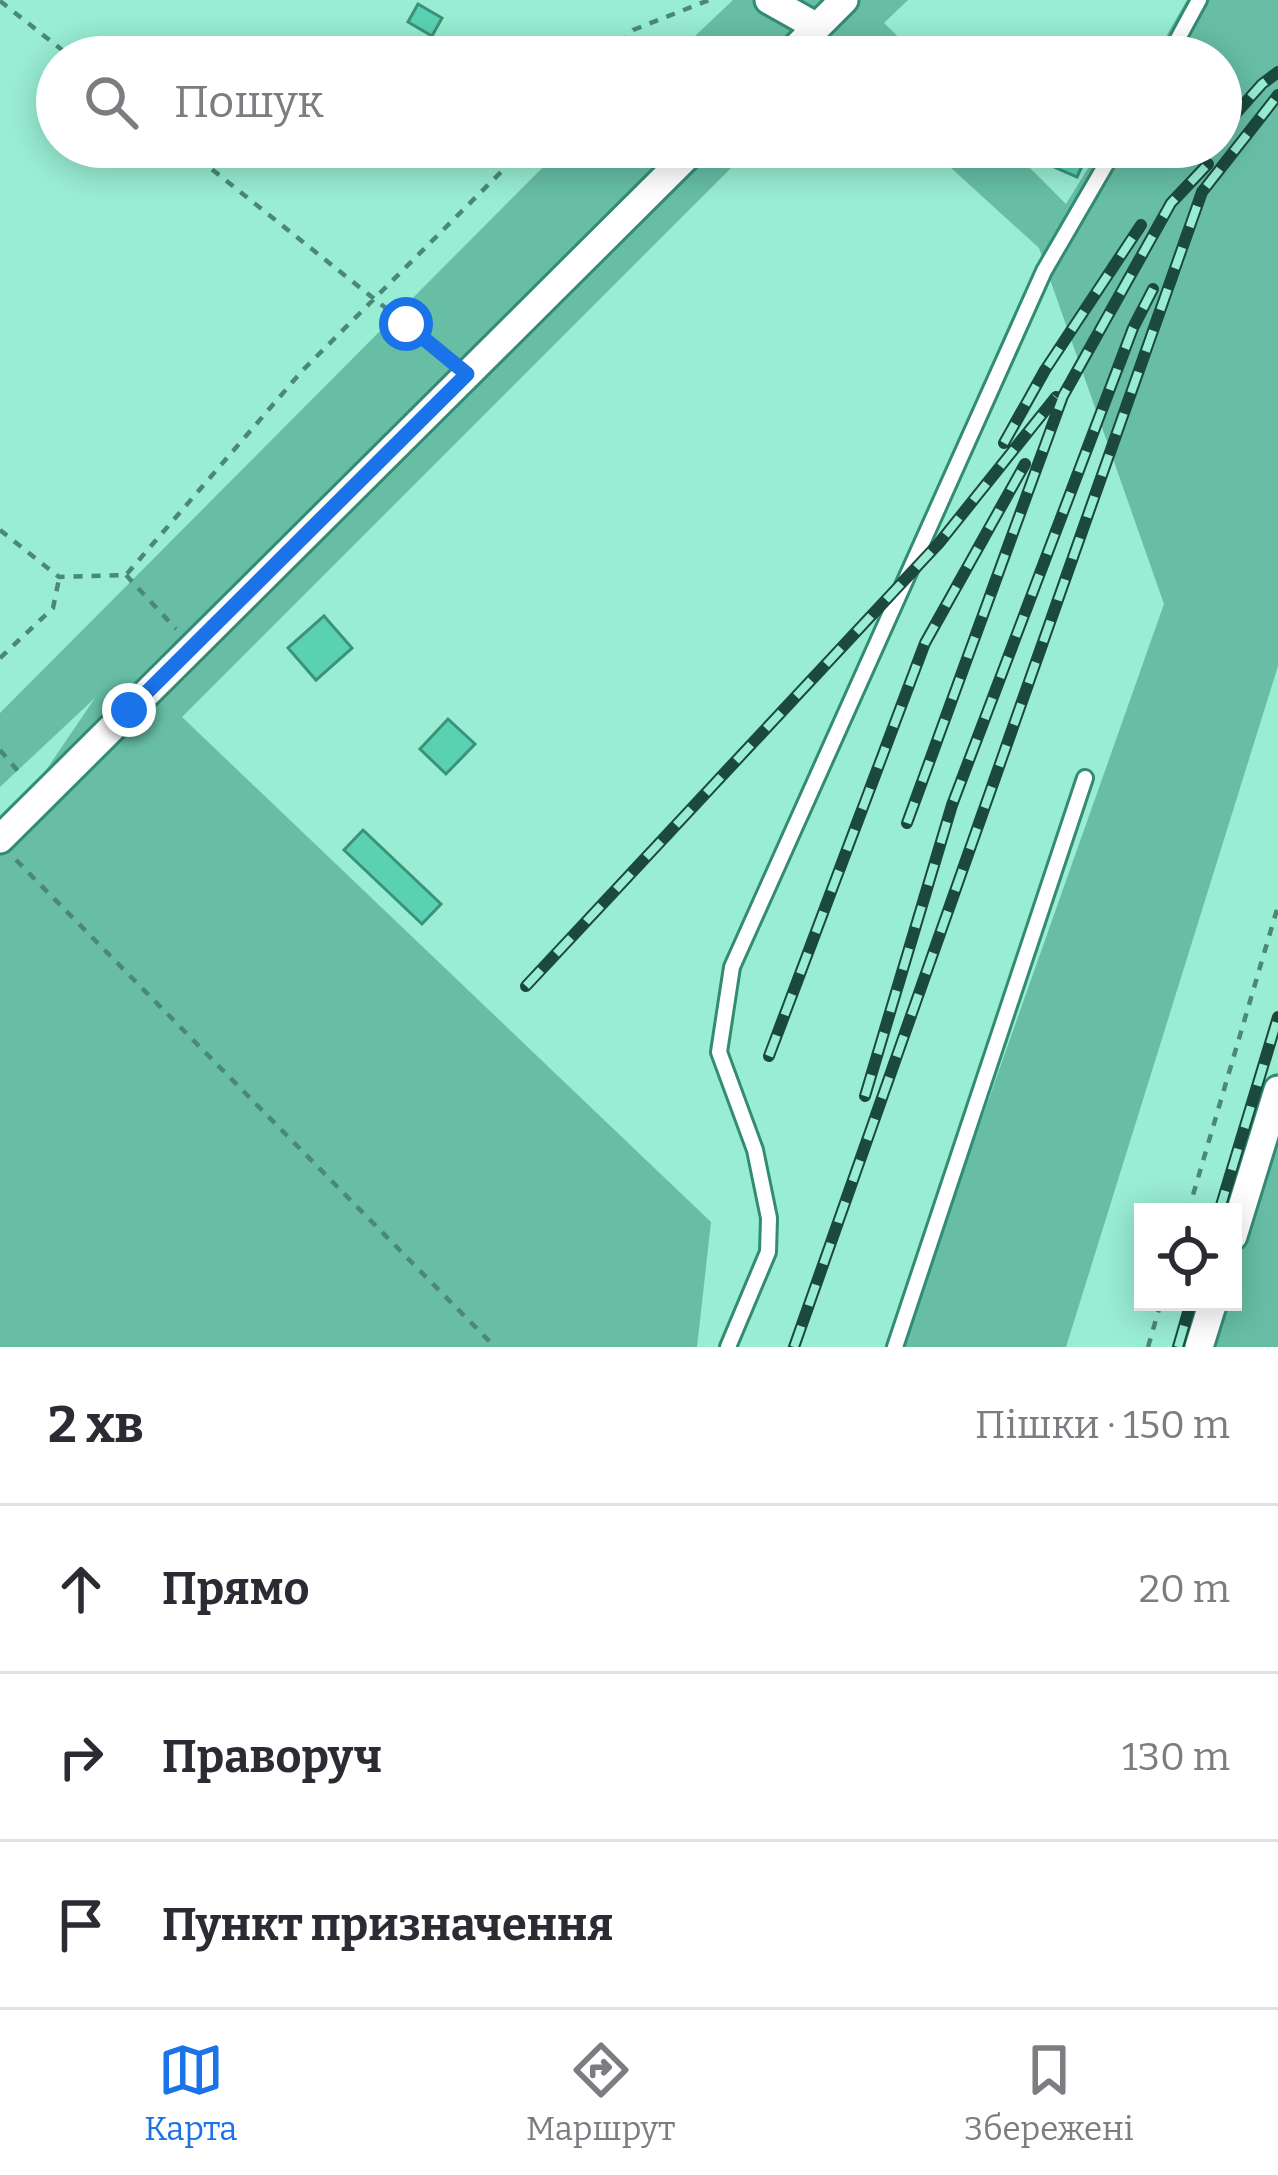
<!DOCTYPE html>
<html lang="uk">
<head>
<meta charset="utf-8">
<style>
  :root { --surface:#fff; --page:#f7f7f7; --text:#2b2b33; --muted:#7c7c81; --line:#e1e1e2; --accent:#1a73e8 }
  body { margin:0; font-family:Bitter,serif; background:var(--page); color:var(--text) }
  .controls { position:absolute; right:36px; bottom:36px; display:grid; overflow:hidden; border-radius:0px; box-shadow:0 6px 30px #0003 }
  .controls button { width:108px; height:108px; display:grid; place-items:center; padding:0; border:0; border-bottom:3px solid var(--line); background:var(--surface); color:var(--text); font:60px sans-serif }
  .stop { position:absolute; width:36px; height:36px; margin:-27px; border:9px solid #1a73e8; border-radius:50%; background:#fff }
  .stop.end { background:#1a73e8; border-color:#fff; box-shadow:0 3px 12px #0008 }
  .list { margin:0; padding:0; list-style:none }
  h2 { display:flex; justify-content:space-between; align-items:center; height:156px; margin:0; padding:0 48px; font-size:51px }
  h2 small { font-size:39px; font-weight:400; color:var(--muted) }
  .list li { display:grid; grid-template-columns:78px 1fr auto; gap:36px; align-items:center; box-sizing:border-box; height:168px; padding:0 48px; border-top:3px solid var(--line) }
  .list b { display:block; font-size:45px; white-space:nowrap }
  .list em { font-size:39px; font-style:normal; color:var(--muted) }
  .icon { flex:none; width:66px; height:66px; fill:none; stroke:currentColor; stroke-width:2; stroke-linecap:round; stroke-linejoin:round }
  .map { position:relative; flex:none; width:1278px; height:1347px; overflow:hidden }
  .search { position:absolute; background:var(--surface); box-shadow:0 6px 30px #0003; left:36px; right:36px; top:36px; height:132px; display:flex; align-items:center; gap:30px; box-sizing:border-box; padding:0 42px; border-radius:66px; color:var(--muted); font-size:45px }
  .sheet { height:660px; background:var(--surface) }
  nav { display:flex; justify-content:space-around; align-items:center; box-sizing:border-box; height:168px; border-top:3px solid var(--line); background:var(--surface); font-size:33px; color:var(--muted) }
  nav a { display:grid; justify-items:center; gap:6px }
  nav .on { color:var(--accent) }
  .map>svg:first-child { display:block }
  .green { fill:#67bea5 }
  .building { fill:#5ad2b2; stroke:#3b927b; stroke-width:3 }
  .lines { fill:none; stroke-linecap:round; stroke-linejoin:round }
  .service-casing { stroke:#338b74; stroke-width:20 }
  .minor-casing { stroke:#338b74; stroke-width:33 }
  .path { stroke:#4b8877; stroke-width:4.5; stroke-dasharray:9 9; stroke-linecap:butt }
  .service { stroke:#fff; stroke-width:14 }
  .minor { stroke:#fff; stroke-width:27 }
  .rail-casing { stroke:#1b493d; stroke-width:12 }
  .rail { stroke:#98edd3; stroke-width:8; stroke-dasharray:22; stroke-linecap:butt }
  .route { stroke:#1a73e8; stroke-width:15 }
</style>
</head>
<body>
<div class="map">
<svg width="1278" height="1347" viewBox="0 0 1278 1347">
  <rect width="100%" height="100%" fill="#98edd3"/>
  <path class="green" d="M 733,0 L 908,0 L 884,23 L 919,57 L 673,57 Z
    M 1187,0 L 1278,0 L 1278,666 L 1066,1347 L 901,1347 L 1164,604 L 1039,248 L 928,147 L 1009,147 L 1066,204 L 1101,147 L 1221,147 L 1221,57 L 1154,57 Z
    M 563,147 L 752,147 L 182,717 L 711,1222 L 697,1347 L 0,1347 L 0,838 L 95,698 L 0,787 L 0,713 Z
    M 1278,1097 L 1278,1347 L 1200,1347 L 1214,1302 L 1233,1302 L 1233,1242 Z"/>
  <path class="building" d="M 418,4 L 442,18 L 432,36 L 408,22 Z
    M 1061,147 L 1091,147 L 1077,177 L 1052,166 Z
    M 324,616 L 352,648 L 316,680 L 288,648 Z
    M 448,719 L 475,744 L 446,774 L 420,749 Z
    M 363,830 L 441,904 L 422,924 L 344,850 Z"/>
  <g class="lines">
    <defs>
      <path id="service" d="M 1168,57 L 1199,0
        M 728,1347 L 768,1252 L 769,1218 L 755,1150 L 719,1052 L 732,967 L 1044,271 L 1116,147
        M 895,1347 L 1085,778"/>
      <path id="minor" d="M 769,0 L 817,27
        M 787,57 L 844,0
        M 0,839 L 696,147
        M 1233,1236 L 1278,1090
        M 1199,1347 L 1213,1302"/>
    </defs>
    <use href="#service" class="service-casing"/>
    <use href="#minor" class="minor-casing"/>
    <path class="path" d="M 0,1 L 71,57
      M 609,57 L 633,30 L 709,0
      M 184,147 L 447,357
      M 0,530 L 59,577 L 126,575 L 302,371 L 526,147
      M 126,575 L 176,629
      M 0,658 L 53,608 L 59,579
      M 0,750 L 23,777
      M 16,860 L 495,1347
      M 1188,1212 L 1278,906
      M 1148,1347 L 1161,1302"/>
    <use href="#service" class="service"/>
    <use href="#minor" class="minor"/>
    <defs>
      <path id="rail" d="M 1221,130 L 1262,84 L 1278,72
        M 1004,443 L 1045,370 L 1141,225
        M 907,823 L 1063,396 L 1171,203 L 1208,164
        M 526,986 L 939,543 L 1056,397
        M 769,1056 L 925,643 L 1025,464
        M 865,1096 L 952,805 L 1133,328 L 1153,289
        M 1219,1212 L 1278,1017
        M 794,1347 L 1202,192 L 1278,95
        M 1178,1347 L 1191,1302"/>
    </defs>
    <use href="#rail" class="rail-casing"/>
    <use href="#rail" class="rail"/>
  </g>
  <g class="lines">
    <path class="route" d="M 129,710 L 467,374 L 406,324"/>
  </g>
</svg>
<div class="controls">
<button><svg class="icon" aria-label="locate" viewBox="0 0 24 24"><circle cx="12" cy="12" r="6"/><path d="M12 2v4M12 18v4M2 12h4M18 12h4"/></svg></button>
</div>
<div class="stop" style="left:406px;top:324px"></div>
<div class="stop end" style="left:129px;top:710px"></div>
<div class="search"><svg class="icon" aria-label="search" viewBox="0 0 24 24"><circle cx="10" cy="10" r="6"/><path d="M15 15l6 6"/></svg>Пошук</div>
</div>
<section class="sheet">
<h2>2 хв<small>Пішки · 150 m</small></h2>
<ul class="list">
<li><svg class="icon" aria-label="ahead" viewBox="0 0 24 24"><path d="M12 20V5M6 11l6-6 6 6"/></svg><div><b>Прямо</b></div><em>20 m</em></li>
<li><svg class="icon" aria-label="right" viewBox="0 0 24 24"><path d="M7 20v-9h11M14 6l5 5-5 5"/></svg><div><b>Праворуч</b></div><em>130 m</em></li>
<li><svg class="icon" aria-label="arrive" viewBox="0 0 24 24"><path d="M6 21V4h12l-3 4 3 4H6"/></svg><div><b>Пункт призначення</b></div></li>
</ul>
</section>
<nav>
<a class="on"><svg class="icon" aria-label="map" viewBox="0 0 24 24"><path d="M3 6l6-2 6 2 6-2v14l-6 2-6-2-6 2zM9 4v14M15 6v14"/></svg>Карта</a>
<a><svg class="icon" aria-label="directions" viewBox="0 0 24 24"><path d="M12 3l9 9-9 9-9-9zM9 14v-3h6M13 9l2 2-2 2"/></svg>Маршрут</a>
<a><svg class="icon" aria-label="saved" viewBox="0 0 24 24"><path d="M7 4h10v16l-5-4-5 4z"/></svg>Збережені</a>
</nav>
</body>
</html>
